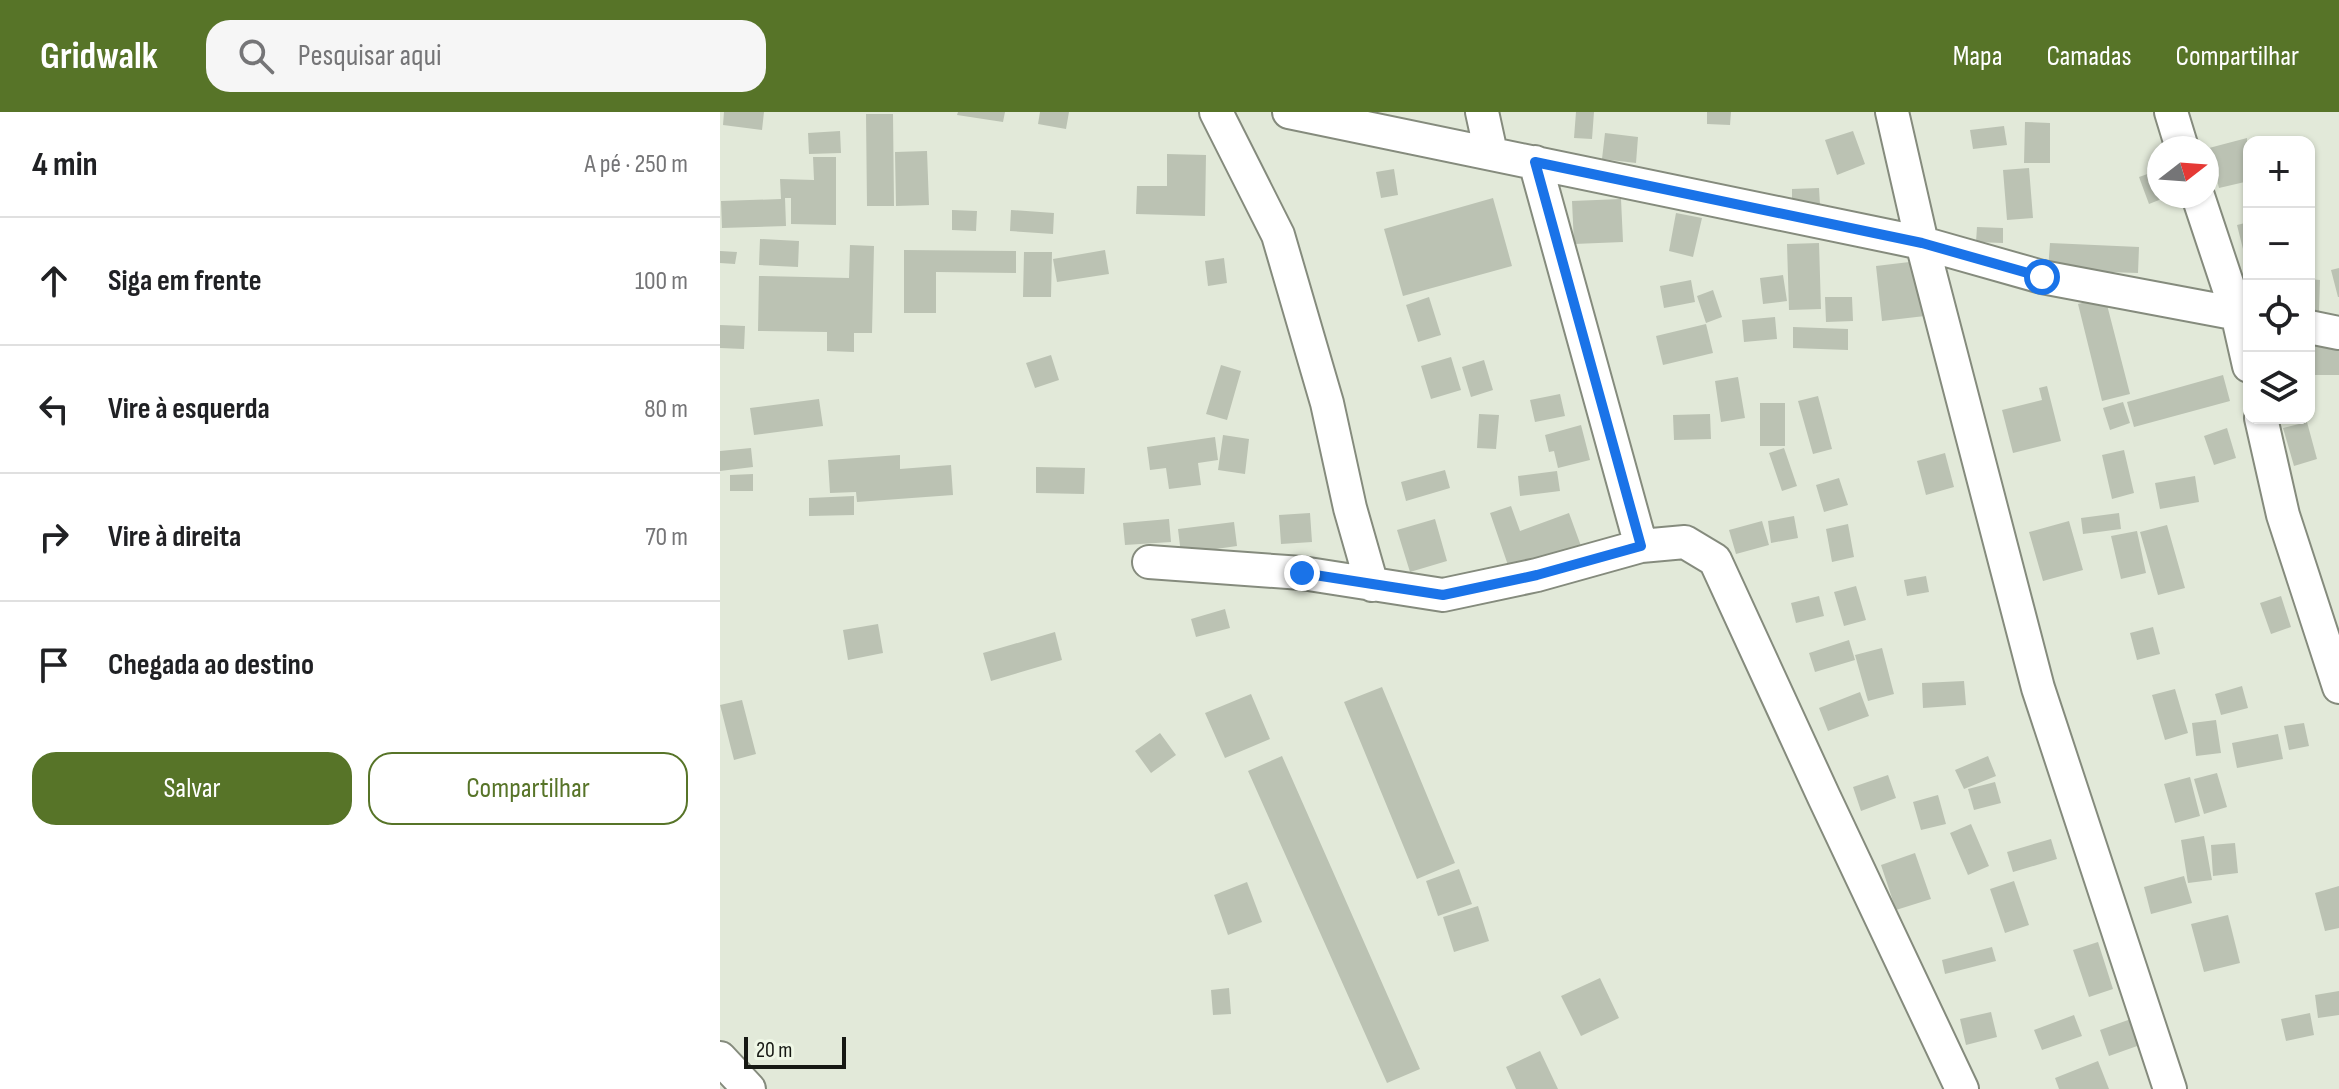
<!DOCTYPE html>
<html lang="pt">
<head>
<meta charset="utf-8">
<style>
  :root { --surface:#fff; --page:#f6f6f6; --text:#202124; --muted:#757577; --line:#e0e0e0; --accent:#577428 }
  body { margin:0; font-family:"Sofia Sans Condensed",sans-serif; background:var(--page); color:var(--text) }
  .controls { position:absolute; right:24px; top:24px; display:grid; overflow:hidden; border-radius:16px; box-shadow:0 2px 6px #0004 }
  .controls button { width:72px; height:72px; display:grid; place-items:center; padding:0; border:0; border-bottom:2px solid var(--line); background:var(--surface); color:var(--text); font:40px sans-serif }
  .compass { position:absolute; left:1427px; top:24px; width:72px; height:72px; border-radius:50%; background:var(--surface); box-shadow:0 2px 6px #0004; rotate:73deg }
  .scale { position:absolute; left:24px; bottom:20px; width:102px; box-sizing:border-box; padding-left:8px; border:4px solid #161813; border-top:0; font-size:22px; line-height:28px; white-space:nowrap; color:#161813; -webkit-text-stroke:6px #eff7e6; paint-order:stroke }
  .stop { position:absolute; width:24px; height:24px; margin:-18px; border:6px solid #1a73e8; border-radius:50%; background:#fff }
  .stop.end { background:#1a73e8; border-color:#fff; box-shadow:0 2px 8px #0008 }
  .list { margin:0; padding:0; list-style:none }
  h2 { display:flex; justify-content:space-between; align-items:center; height:104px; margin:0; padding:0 32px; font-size:34px }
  h2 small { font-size:26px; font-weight:400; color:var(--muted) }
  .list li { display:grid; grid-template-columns:52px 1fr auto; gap:24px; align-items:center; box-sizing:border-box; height:128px; padding:0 32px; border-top:2px solid var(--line) }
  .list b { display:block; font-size:30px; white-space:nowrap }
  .list em { font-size:26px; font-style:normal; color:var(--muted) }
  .actions { display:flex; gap:16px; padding:24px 32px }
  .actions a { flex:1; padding:18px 0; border:2px solid var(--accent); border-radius:24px; text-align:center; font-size:28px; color:var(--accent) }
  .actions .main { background:var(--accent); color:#fff }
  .icon { flex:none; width:44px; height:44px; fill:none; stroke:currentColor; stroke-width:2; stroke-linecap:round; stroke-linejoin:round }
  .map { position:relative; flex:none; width:1619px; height:977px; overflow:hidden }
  header { display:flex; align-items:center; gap:48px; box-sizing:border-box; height:112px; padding:0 40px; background:var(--accent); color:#fff }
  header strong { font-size:38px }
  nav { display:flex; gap:44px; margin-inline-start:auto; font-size:28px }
  .search { width:560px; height:72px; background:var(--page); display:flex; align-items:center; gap:20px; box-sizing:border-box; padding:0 28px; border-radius:24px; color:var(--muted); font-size:30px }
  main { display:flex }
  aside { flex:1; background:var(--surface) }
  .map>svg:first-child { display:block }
  .building { fill:#bbc2b3 }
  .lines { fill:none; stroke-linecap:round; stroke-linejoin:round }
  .minor-casing { stroke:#858b7d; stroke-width:36 }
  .minor { stroke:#fff; stroke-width:32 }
  .route { stroke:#1a73e8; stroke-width:10 }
</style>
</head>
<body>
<header>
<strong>Gridwalk</strong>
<div class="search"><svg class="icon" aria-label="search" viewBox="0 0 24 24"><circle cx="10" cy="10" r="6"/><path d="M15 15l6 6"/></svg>Pesquisar aqui</div>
<nav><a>Mapa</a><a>Camadas</a><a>Compartilhar</a></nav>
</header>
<main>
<aside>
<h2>4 min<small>A pé · 250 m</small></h2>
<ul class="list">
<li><svg class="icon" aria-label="ahead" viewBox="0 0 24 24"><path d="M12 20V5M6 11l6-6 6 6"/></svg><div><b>Siga em frente</b></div><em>100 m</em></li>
<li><svg class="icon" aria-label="left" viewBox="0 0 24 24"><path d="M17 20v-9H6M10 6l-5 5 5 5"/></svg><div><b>Vire à esquerda</b></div><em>80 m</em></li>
<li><svg class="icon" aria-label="right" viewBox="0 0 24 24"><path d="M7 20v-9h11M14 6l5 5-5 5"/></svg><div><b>Vire à direita</b></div><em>70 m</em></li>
<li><svg class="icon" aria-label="arrive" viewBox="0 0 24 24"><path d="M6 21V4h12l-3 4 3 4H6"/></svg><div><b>Chegada ao destino</b></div></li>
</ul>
<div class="actions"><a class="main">Salvar</a><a>Compartilhar</a></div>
</aside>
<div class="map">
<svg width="1619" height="977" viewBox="0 0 1619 977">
  <rect width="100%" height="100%" fill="#e2e9d9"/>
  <path class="building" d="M 4,0 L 44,0 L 42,18 L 3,13 Z
    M 238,0 L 285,0 L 283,10 L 237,3 Z
    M 320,0 L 349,0 L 346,17 L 318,12 Z
    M 856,0 L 874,0 L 872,27 L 854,26 Z
    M 987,0 L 1011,0 L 1010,13 L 987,12 Z
    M 146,2 L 173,2 L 174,94 L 147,94 Z
    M 1305,10 L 1330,11 L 1330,51 L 1304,51 Z
    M 1284,14 L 1287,33 L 1253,37 L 1250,18 Z
    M 120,19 L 121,41 L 89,42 L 88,21 Z
    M 1133,19 L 1145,52 L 1117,63 L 1105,28 Z
    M 885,21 L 918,25 L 916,51 L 882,47 Z
    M 1527,26 L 1529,69 L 1499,76 L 1489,36 Z
    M 207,39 L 209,93 L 176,94 L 175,40 Z
    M 447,42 L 486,43 L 485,104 L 416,102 L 417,74 L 447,74 Z
    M 93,45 L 116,45 L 116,113 L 71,112 L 71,86 L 65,86 L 66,114 L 2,116 L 1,89 L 61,87 L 60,67 L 94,68 Z
    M 1309,56 L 1313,106 L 1287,108 L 1283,58 Z
    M 674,57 L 678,83 L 661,86 L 656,60 Z
    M 1439,58 L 1439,84 L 1449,84 L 1429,92 L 1419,65 Z
    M 1099,76 L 1100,93 L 1072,94 L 1072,77 Z
    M 773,86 L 792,154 L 683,184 L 664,117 Z
    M 901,87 L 903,130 L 854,132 L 852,89 Z
    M 232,98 L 257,99 L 256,119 L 232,118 Z
    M 291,98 L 334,101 L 333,122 L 290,119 Z
    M 956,101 L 982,106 L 973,145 L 949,139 Z
    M 1529,110 L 1529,148 L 1526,149 L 1517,113 Z
    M 1257,115 L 1283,116 L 1283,131 L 1256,130 Z
    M 40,127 L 79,129 L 78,155 L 39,153 Z
    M 1099,131 L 1101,197 L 1069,198 L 1067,132 Z
    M 1330,131 L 1419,135 L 1418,161 L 1328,158 Z
    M 130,133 L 154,134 L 152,221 L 134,221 L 134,240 L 107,239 L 107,220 L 38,219 L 39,164 L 129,166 Z
    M 184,138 L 296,139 L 296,161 L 216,160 L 216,201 L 184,201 Z
    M 385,138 L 389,162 L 337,170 L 333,147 Z
    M 0,139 L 17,140 L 15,152 L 0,151 Z
    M 304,140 L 332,140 L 331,185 L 303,185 Z
    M 504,146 L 507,171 L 488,174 L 485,149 Z
    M 1198,149 L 1205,204 L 1162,209 L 1156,154 Z
    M 1619,156 L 1619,185 L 1618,185 L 1611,158 Z
    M 1063,163 L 1067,189 L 1043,192 L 1040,166 Z
    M 1589,167 L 1600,168 L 1599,199 L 1589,198 Z
    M 971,168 L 975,190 L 944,196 L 940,174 Z
    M 993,178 L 1002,205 L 986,211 L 977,184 Z
    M 709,185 L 721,223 L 698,230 L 686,193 Z
    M 1105,185 L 1132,185 L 1133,209 L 1106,210 Z
    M 1385,185 L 1410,282 L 1382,289 L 1358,192 Z
    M 1055,205 L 1057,227 L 1024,230 L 1022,208 Z
    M 986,212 L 993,241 L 943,253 L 936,224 Z
    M 0,213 L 25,214 L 24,237 L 0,236 Z
    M 1073,215 L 1128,217 L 1128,238 L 1073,236 Z
    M 1589,233 L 1619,233 L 1619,263 L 1589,263 Z
    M 331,243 L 339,268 L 315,276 L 306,251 Z
    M 731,245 L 741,278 L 711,287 L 701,254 Z
    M 764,248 L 773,278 L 751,285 L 742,255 Z
    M 501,253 L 521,259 L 507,308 L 486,302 Z
    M 1503,263 L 1510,289 L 1414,315 L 1407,290 Z
    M 1018,265 L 1025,306 L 1001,310 L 995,269 Z
    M 1327,274 L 1341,329 L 1293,341 L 1282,298 L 1322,288 L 1319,276 Z
    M 840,282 L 845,304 L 815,310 L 810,288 Z
    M 1098,284 L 1112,337 L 1093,342 L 1078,289 Z
    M 99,287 L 103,314 L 34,323 L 30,296 Z
    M 1403,290 L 1410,311 L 1390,318 L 1383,296 Z
    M 1040,291 L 1065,291 L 1065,334 L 1040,334 Z
    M 759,302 L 779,303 L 776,337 L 757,336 Z
    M 990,302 L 991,327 L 954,328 L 953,303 Z
    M 1587,310 L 1597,347 L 1574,354 L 1563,316 Z
    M 861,313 L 870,348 L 838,356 L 834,339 L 829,340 L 825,323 Z
    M 1507,316 L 1516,346 L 1494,353 L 1484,324 Z
    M 503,323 L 529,327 L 525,362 L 498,358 Z
    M 495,325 L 498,348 L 478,351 L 481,373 L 449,377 L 446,356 L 430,358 L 427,335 Z
    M 31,336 L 33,355 L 0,359 L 0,339 Z
    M 1064,336 L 1077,374 L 1062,379 L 1049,341 Z
    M 1404,338 L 1414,381 L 1392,387 L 1382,343 Z
    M 1225,341 L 1234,375 L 1206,383 L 1197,349 Z
    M 180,343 L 180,357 L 231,353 L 233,383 L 137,390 L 136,380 L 110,381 L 108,348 Z
    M 316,355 L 365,356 L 364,382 L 316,381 Z
    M 725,358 L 730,376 L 686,389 L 681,370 Z
    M 837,359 L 840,379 L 800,384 L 798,364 Z
    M 33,362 L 33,379 L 10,379 L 10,363 Z
    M 1475,364 L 1479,390 L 1440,397 L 1435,371 Z
    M 1119,366 L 1128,393 L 1104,400 L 1096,373 Z
    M 134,384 L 134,403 L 89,404 L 89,386 Z
    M 791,394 L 800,419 L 849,401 L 861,434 L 790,459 L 770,401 Z
    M 590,401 L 592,430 L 561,432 L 559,403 Z
    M 1399,401 L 1401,417 L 1363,422 L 1361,406 Z
    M 1074,404 L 1078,426 L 1051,431 L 1048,409 Z
    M 449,407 L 451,430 L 405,433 L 403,411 Z
    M 715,407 L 727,449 L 690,460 L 677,418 Z
    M 1042,409 L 1049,433 L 1016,442 L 1009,418 Z
    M 1349,409 L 1363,458 L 1323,469 L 1309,420 Z
    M 514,410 L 517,434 L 461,442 L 458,417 Z
    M 1128,412 L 1134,445 L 1112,450 L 1106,417 Z
    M 1447,413 L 1465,476 L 1438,483 L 1420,420 Z
    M 1417,419 L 1426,461 L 1401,467 L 1391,424 Z
    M 1206,464 L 1209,480 L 1187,484 L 1184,468 Z
    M 1136,474 L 1146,508 L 1124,514 L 1114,480 Z
    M 1099,484 L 1104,504 L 1076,511 L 1071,491 Z
    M 1561,484 L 1571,515 L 1551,522 L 1540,491 Z
    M 505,497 L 510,516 L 476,525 L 471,507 Z
    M 158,512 L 163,541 L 128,548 L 123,518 Z
    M 1433,515 L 1440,542 L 1417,548 L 1410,521 Z
    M 335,520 L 342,548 L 271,569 L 263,541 Z
    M 1129,528 L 1135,548 L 1095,560 L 1089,541 Z
    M 1162,536 L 1174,582 L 1148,589 L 1135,543 Z
    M 1244,569 L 1246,593 L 1203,596 L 1202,571 Z
    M 1522,574 L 1528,596 L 1501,603 L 1495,582 Z
    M 662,575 L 735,751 L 697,767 L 624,590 Z
    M 1455,577 L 1468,621 L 1445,628 L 1432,583 Z
    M 1140,580 L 1149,604 L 1108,619 L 1099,596 Z
    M 531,582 L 550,627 L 505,646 L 485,601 Z
    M 22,588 L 36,642 L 14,648 L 0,593 Z
    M 1496,608 L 1501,641 L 1476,644 L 1472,611 Z
    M 1584,611 L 1589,634 L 1569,638 L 1564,614 Z
    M 440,621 L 456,643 L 431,661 L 415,639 Z
    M 1558,622 L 1563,647 L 1517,656 L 1512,631 Z
    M 562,644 L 700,957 L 667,971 L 528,659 Z
    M 1268,644 L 1276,664 L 1244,677 L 1235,658 Z
    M 1497,661 L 1507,695 L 1484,702 L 1474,667 Z
    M 1168,663 L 1176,686 L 1141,699 L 1133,675 Z
    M 1470,665 L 1480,704 L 1455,711 L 1444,672 Z
    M 1275,670 L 1281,691 L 1254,698 L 1248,677 Z
    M 1218,683 L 1226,712 L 1201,718 L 1193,690 Z
    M 1251,712 L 1269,754 L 1248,763 L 1230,721 Z
    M 1484,724 L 1492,768 L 1468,771 L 1461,728 Z
    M 1331,727 L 1337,747 L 1293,760 L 1287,740 Z
    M 1515,731 L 1518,761 L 1493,764 L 1491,733 Z
    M 1195,741 L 1211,787 L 1176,798 L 1161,753 Z
    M 739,757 L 752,792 L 718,804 L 706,769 Z
    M 1464,764 L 1472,791 L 1431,802 L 1424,775 Z
    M 1294,769 L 1309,813 L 1285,821 L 1270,777 Z
    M 527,770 L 542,810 L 508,823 L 494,783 Z
    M 1619,774 L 1619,816 L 1605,819 L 1595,781 Z
    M 758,794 L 769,829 L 734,840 L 723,805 Z
    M 1508,803 L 1520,851 L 1484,860 L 1471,812 Z
    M 1378,830 L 1393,877 L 1369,885 L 1353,838 Z
    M 1272,835 L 1276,849 L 1225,862 L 1222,848 Z
    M 880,866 L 899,906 L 861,924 L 841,884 Z
    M 509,876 L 511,902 L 493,903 L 491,878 Z
    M 1619,879 L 1619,903 L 1598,906 L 1595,883 Z
    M 1271,900 L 1277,925 L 1246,933 L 1240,907 Z
    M 1590,901 L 1594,923 L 1566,929 L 1561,907 Z
    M 1354,903 L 1362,924 L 1322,938 L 1314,918 Z
    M 1411,907 L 1420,933 L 1389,944 L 1380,918 Z
    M 820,939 L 838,977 L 796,977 L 786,955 Z
    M 1378,949 L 1389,977 L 1339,977 L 1335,966 Z"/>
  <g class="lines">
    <defs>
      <path id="minor" d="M 496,0 L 558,123 L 607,291 L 630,396 L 652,473
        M 569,0 L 1202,131 L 1322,165 L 1529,204
        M 762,0 L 771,41
        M 1172,0 L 1202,131 L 1318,576 L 1450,977
        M 1451,0 L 1462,36
        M 815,50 L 921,434
        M 1478,84 L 1517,201 L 1529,254
        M 1589,215 L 1619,221
        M 1541,306 L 1563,403 L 1619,575
        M 429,450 L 582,461 L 723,483 L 817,463 L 921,434 L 965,430 L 995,448 L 1104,685 L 1242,977
        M 0,946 L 29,977"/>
    </defs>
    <use href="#minor" class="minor-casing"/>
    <use href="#minor" class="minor"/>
  </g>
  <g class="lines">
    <path class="route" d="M 582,461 L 723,483 L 817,463 L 921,434 L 815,50 L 1202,131 L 1322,165"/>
  </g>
</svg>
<div class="controls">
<button>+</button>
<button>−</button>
<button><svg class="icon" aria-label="locate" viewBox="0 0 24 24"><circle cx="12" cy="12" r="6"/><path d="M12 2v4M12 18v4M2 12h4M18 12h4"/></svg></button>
<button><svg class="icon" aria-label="layers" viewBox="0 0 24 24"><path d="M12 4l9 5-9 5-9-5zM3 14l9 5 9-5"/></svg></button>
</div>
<svg class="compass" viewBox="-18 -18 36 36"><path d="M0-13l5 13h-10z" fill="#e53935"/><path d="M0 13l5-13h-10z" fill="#757577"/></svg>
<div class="scale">20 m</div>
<div class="stop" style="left:1322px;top:165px"></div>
<div class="stop end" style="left:582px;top:461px"></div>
</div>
</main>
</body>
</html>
